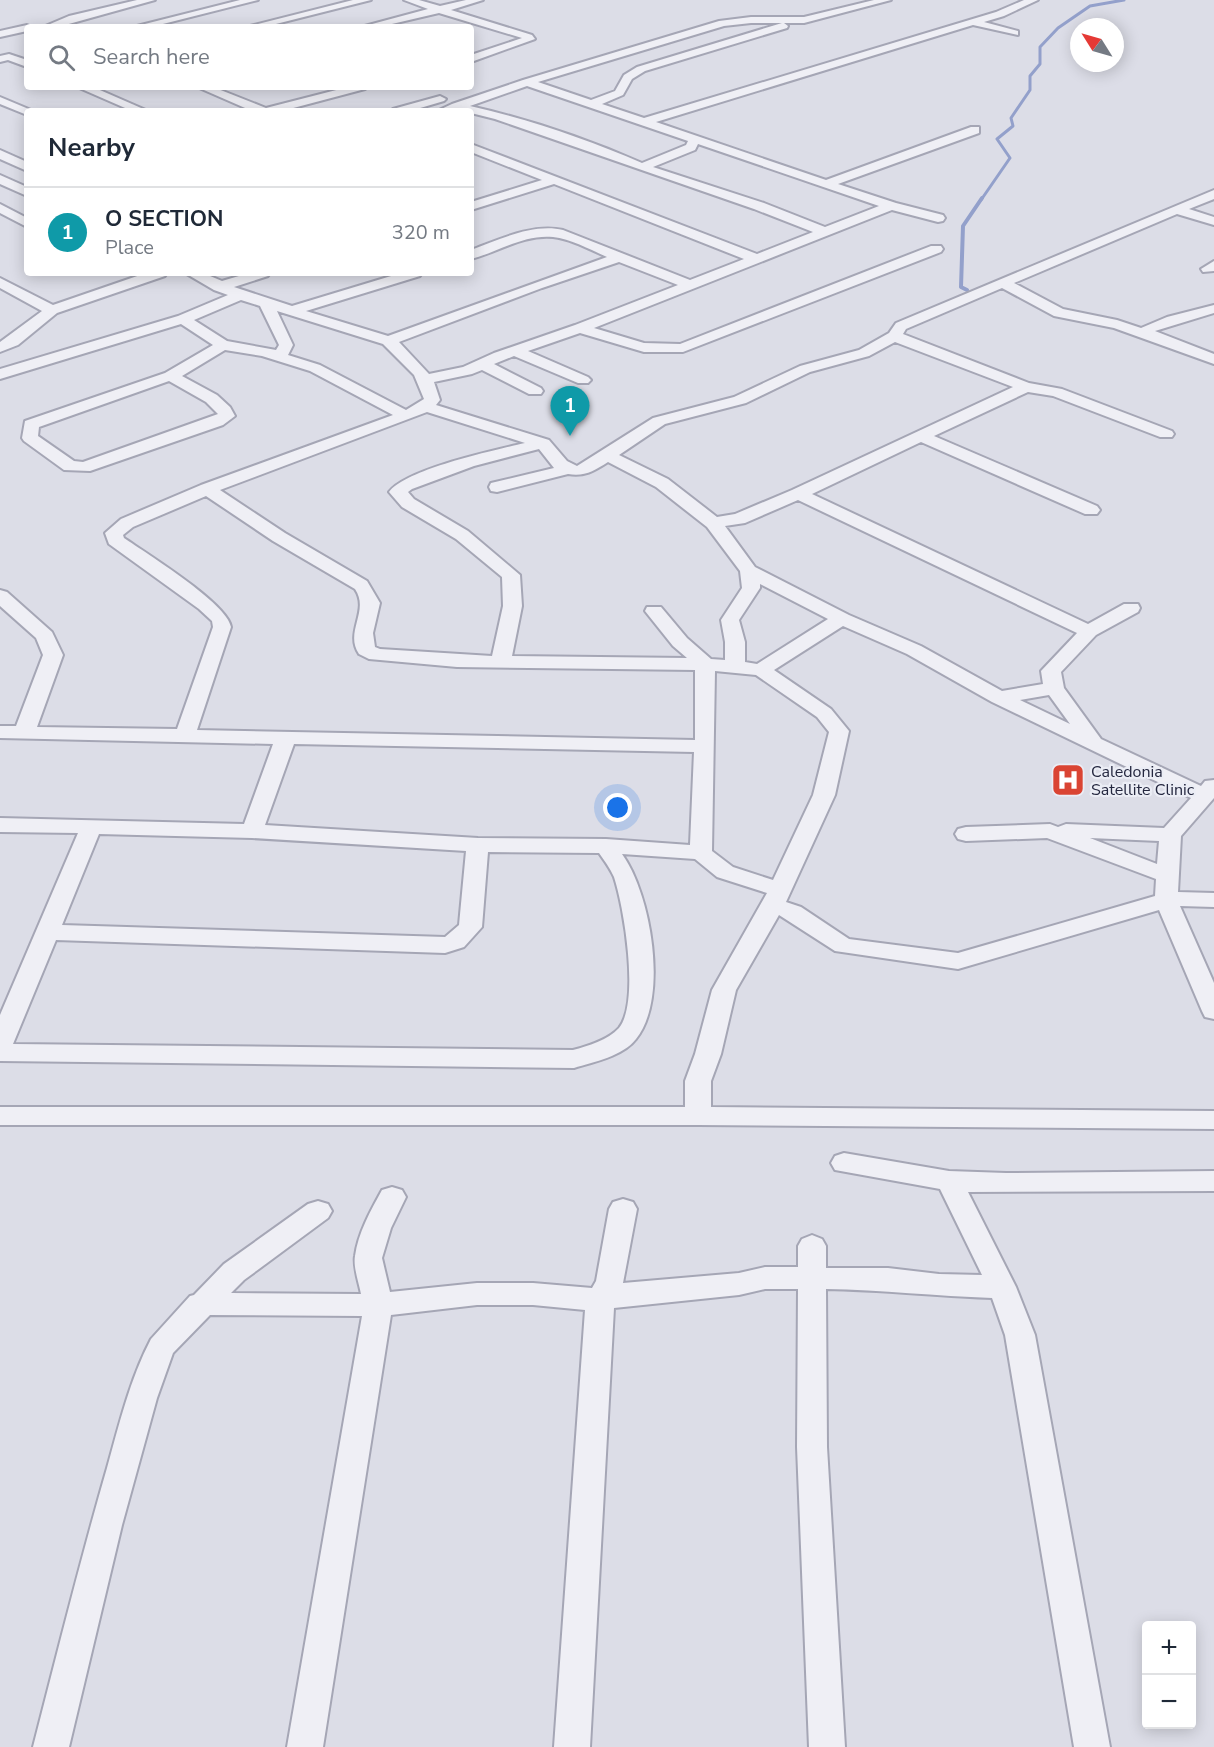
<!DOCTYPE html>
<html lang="en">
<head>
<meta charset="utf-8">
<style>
  :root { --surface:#fff; --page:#f6f6f7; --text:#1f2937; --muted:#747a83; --line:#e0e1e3; --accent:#1a73e8 }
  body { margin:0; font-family:"Nunito Sans",sans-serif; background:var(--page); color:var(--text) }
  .controls { position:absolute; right:18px; bottom:18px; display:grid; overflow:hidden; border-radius:6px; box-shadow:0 3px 15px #0003 }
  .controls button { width:54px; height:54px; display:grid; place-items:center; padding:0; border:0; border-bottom:2px solid var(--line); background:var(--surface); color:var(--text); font:30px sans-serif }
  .compass { position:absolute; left:1070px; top:18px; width:54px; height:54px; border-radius:50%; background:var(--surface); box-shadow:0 3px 15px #0003; rotate:307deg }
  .you { position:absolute; left:618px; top:808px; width:21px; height:21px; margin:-15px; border:4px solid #fff; border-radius:50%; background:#1a73e8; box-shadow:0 0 0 9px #1a73e833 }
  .badge { display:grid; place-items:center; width:39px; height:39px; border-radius:50%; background:var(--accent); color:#fff; font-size:20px; font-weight:700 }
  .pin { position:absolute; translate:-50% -50px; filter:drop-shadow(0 2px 3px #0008) }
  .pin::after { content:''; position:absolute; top:32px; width:21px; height:18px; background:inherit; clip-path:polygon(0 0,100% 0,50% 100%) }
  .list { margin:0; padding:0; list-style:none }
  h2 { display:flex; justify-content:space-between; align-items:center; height:78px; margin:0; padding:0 24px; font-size:26px }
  h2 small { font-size:20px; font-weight:400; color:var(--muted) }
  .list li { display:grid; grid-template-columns:39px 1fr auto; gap:18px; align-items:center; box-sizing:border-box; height:90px; padding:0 24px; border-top:2px solid var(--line) }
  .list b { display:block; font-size:22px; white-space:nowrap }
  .list p { margin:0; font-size:20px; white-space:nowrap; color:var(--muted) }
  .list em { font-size:20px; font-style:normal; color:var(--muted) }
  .icon { flex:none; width:33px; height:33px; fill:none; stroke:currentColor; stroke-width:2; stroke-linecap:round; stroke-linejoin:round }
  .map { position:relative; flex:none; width:1214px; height:1747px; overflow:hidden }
  .search { position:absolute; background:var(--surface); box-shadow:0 3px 15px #0003; left:24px; top:24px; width:450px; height:66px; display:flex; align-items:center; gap:15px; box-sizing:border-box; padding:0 21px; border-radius:6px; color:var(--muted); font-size:22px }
  .panel { position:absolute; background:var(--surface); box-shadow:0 3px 15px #0003; left:24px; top:108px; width:450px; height:168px; border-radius:6px }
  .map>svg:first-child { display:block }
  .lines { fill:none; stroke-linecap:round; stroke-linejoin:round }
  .stream-far1 { stroke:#93a0cb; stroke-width:3 }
  .stream { stroke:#93a0cb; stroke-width:4 }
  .minor-casing { stroke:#a5a6b5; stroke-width:4 }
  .minor { fill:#efeff5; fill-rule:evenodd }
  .labels { text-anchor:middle; stroke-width:4.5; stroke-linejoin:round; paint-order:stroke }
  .poi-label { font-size:16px; fill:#24273f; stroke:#ebedf5; text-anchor:start }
</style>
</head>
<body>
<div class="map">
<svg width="1214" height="1747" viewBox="0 0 1214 1747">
  <rect width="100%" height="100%" fill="#dcdde7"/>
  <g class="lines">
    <path class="stream-far1" d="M 981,200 L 1010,158 L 997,139 L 1013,126 L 1011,118 L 1030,90 L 1030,76 L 1040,64 L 1040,47 L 1058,28 L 1090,6 L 1124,0"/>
    <path class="stream" d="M 967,290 L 961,287 L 963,226 L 982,198"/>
    <defs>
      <path id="minor" d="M 137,0 L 155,0 L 58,27 L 43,27 L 69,16 Z
        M 240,0 L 258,0 L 151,27 L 133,27 Z
        M 353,0 L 371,0 L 264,27 L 246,27 Z
        M 404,0 L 419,0 L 440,6 L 466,0 L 483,0 L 451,10 L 532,35 L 535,39 L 471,62 L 471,55 L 522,38 L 439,13 L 379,27 L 361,27 L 428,9 Z
        M 874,0 L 891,0 L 804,23 L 784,23 L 788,26 L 787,28 L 645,71 L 632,79 L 623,95 L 602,104 L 644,118 L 996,12 L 1024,0 L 1038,0 L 1004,16 L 984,22 L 1018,31 L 1018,35 L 973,25 L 656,122 L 826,180 L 971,127 L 979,127 L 979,133 L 838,184 L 896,203 L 943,215 L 945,218 L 943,221 L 938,222 L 892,210 L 594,328 L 644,343 L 680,344 L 931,246 L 941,246 L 943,249 L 941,252 L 683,352 L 644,352 L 580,333 L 528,351 L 588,377 L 591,380 L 588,383 L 578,383 L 514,356 L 494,364 L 541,388 L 543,391 L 541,394 L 529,394 L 482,370 L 472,374 L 434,382 L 440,400 L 436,405 L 549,440 L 567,461 L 577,466 L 653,418 L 734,397 L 800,366 L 859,350 L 889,333 L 896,323 L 1214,190 L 1214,199 L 1189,209 L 1214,217 L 1214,225 L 1177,214 L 1014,283 L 1063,309 L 1117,320 L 1141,328 L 1167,317 L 1214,305 L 1214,313 L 1155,331 L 1214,354 L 1214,364 L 1114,328 L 1054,316 L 1002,288 L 906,329 L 903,334 L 1029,383 L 1062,389 L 1172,431 L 1174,434 L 1172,437 L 1160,437 L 1053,396 L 1028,392 L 934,436 L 1097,506 L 1100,510 L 1097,514 L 1085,514 L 921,442 L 812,494 L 1088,624 L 1124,604 L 1138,604 L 1140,608 L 1138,612 L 1096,635 L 1061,672 L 1064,688 L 1101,739 L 1201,786 L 1205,781 L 1214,780 L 1214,798 L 1181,836 L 1178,892 L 1214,893 L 1214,907 L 1180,906 L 1214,983 L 1214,1019 L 1205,1017 L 1202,1011 L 1159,910 L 958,969 L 835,951 L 779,915 L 736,990 L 721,1054 L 711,1081 L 711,1107 L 1214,1111 L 1214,1129 L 698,1125 L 0,1125 L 0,1107 L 685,1107 L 685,1081 L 695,1054 L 712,990 L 767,893 L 717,877 L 695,859 L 622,854 C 651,894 669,998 636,1039 C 623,1056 594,1062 574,1068 L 0,1061 L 0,1015 L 78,833 L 0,832 L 0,818 L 244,824 L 273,744 L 0,738 L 0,726 L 16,726 L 43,655 L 36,638 L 0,606 L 0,590 L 7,592 L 52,632 L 63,655 L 37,727 L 177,729 L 213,627 L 212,621 L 199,609 L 109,544 L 105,533 L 121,519 L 201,485 L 393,415 L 310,371 L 262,356 L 225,350 L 182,376 L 217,395 L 230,407 L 235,416 L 223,425 L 90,471 L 64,470 L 24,441 L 22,438 L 25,421 L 165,373 L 213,345 L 181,324 L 0,379 L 0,369 L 178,316 L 228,295 L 214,290 L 185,273 L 203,273 L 222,281 L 249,273 L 270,273 L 268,276 L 234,287 L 292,306 L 401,273 L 422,273 L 420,276 L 306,311 L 388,336 L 607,257 C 591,250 571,239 553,237 C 524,234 498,252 471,259 L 471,250 C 498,240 533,223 563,230 L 690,280 L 744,259 L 554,184 L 471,210 L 471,202 L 542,180 L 471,152 L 471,144 L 757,254 L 813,232 L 754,209 L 495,119 L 471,113 L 471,111 L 437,111 L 452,104 L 523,80 L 719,21 L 751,17 L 804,17 ZM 751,23 L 782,23 L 637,67 L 624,75 L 615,91 L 591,100 L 538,82 L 724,26 ZM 527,86 L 688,141 L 686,145 L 642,163 C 587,139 528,119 470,106 ZM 698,144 L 879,206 L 825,227 L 764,203 L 653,167 L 695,150 ZM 619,262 L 678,285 L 575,325 L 494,353 L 463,367 L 429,374 L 399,342 L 542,288 ZM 241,300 L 260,306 L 279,345 L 276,350 L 227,341 L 194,320 ZM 277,311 L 383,344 L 414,375 L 424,399 L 406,410 L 320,365 L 288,355 L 293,345 ZM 895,342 L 1013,387 L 792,490 L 735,514 L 717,517 L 668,479 L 619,455 L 665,424 L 746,403 L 810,372 L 869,356 ZM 169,381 L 206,402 L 218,414 L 83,462 L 74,461 L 38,436 L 39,427 ZM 427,412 L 525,443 C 495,450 406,469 389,492 L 402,507 L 456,539 L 502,577 L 503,606 L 492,656 L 380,649 L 375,647 L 373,633 L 380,603 L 367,581 L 285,533 L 220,490 ZM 539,449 L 554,468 L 491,483 L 489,487 L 491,491 L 497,492 L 568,474 C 584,477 594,471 608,462 L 656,487 L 707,527 L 740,571 L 742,588 L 721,620 L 725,642 L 725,660 L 711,659 L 687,638 L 661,607 L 647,607 L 645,611 L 673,646 L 687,658 L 512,656 L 522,606 L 520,575 L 468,531 L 414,499 L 408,492 L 412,489 L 474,466 ZM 206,496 L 273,541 L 355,589 C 370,611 344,632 359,654 L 369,659 L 457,667 L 695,670 L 695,740 L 197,730 L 231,627 C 228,604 146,553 124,538 L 123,535 L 133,527 ZM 798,500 L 1077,633 L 1041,671 L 1043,684 L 1002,691 L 921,646 L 849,615 L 755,567 L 725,526 L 745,523 ZM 760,584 L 828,619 L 757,664 L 745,662 L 745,642 L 739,620 L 760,588 ZM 843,626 L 907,654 L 992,702 L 1191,798 L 1164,828 L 1066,824 L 1058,827 L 1050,824 L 966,827 L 958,829 L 955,834 L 958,839 L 966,841 L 1047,838 L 1156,879 L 1155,896 L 958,953 L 849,939 L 801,907 L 786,902 L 835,795 L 849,731 L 831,709 L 774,670 ZM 715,671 L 756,675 L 817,717 L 829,732 L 813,795 L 773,880 L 733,867 L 712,851 ZM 1049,695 L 1070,724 L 1020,700 ZM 294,744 L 694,752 L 690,845 L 606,839 L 478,838 L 265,825 ZM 99,834 L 252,838 L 466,851 L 459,925 L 445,937 L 62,925 ZM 1090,838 L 1159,841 L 1157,864 ZM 488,852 L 599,853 C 604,860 610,868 614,877 C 624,907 640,1002 619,1028 C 608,1040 588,1046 573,1050 L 13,1044 L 56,940 L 445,953 L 464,947 L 482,927 Z
        M 27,25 L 32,27 L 27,27 L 27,31 L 0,37 L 0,31 Z
        M 9,54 L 27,60 L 27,67 L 8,60 L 0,62 L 0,56 Z
        M 77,87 L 93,87 L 148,111 L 132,111 Z
        M 197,87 L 213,87 L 266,108 L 348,87 L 367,87 L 365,89 L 282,111 L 252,111 Z
        M 440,96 L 446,99 L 444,101 L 410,111 L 391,111 L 393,109 Z
        M 0,97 L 31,110 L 32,111 L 27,111 L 27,115 L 0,104 Z
        M 0,150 L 27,162 L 27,171 L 0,159 Z
        M 0,175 L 27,187 L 27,196 L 0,184 Z
        M 0,204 L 27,218 L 27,227 L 0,213 Z
        M 1214,261 L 1214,271 L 1203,272 L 1201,269 Z
        M 146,273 L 167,273 L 165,276 L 57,313 L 18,345 L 0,352 L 0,342 L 42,311 L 0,288 L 0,278 L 53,305 Z
        M 844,1153 L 949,1171 L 1006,1173 L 1214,1171 L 1214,1191 L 968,1192 L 1016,1287 L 1035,1335 L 1110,1747 L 1074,1747 L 1005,1335 L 992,1298 C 936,1296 882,1290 826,1289 L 827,1447 L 845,1747 L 809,1747 L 797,1447 L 798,1289 L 765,1289 L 739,1295 L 614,1308 L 590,1747 L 554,1747 L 585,1310 L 533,1305 L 477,1305 L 391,1315 L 323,1747 L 287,1747 L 362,1316 L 210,1315 L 173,1353 L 157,1398 L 122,1525 L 69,1747 L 33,1747 C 57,1654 80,1561 107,1468 C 119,1425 130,1379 151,1339 L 190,1296 L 194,1295 L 224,1264 L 308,1204 L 318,1201 L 328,1204 L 332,1211 L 328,1218 L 244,1280 L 231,1293 L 361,1294 C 359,1283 353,1267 355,1256 C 358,1233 371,1210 382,1190 L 392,1187 L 402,1190 L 406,1197 L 391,1228 L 382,1258 L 390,1292 L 477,1283 L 533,1283 L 592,1288 L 596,1281 L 609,1209 L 613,1202 L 623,1199 L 633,1202 L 637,1209 L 623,1283 L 739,1273 L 765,1267 L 798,1267 L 798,1246 L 802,1239 L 812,1235 L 822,1239 L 826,1246 L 826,1268 L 888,1268 L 939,1274 L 982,1275 L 940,1189 L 835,1170 L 831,1163 L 835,1156 Z"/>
    </defs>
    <use href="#minor" class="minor-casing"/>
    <use href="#minor" class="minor"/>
  </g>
  <defs>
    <symbol id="hospital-square" viewBox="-11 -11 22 22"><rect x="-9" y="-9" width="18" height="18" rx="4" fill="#da4433" stroke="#ebedf5"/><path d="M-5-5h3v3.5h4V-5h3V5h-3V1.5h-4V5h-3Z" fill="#fff"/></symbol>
  </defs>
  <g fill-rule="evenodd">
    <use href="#hospital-square" x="1049" y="761" width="38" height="38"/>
  </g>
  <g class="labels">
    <g class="poi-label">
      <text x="1091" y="777">Caledonia<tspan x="1091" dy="18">Satellite Clinic</tspan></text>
    </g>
  </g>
</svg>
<div class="controls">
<button>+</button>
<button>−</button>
</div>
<svg class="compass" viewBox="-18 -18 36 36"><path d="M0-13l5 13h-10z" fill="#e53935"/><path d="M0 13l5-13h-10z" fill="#747a83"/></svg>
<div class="you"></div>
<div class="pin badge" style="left:570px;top:436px;background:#0f9aa8">1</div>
<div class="search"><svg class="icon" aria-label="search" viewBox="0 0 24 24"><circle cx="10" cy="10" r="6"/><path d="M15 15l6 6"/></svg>Search here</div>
<section class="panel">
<h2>Nearby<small></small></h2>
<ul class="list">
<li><span class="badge" style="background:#0f9aa8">1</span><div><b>O SECTION</b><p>Place</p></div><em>320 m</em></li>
</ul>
</section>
</div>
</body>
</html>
